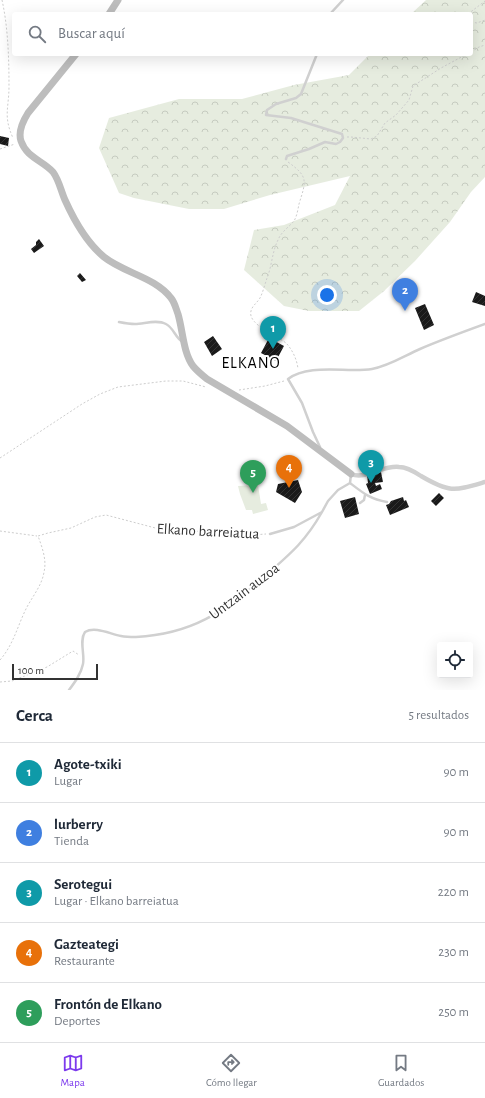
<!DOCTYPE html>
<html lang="es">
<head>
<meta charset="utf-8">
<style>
  :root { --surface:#fff; --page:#f6f6f7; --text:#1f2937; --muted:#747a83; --line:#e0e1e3; --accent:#7c3aed }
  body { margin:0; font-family:"Alegreya Sans",sans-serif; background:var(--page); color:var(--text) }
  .controls { position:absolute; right:12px; bottom:12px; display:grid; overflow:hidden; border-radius:4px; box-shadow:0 4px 16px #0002 }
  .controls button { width:36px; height:36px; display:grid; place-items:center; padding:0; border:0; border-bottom:1px solid var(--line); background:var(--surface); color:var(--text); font:20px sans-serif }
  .scale { position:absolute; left:12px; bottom:10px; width:86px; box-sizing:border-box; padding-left:4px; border:2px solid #333; border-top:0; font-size:11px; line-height:14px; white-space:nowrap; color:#333; -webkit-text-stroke:3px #fff; paint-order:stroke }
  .you { position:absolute; left:327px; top:295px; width:14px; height:14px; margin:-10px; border:3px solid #fff; border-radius:50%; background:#1a73e8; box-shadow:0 0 0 6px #1a73e833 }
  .badge { display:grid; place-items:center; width:26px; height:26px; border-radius:50%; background:var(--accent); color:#fff; font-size:13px; font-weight:700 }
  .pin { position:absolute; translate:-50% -33px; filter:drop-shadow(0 1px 2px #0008) }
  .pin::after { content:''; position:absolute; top:21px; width:14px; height:12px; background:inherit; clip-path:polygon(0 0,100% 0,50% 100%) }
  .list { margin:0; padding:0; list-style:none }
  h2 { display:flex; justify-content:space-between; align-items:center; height:52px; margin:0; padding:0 16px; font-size:17px }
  h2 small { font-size:13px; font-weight:400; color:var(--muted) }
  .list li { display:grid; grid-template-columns:26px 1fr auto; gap:12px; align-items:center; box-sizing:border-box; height:60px; padding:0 16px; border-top:1px solid var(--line) }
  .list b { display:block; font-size:15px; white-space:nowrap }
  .list p { margin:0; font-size:13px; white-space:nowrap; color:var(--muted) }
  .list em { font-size:13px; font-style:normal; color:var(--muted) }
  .icon { flex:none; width:22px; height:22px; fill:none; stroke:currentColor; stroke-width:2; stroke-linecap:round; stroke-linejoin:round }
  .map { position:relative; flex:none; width:485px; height:690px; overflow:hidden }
  .search { position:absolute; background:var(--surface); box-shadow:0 4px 16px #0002; left:12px; right:12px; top:12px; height:44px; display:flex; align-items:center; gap:10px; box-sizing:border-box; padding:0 14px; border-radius:4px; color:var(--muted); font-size:15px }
  .sheet { height:352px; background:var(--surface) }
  nav { display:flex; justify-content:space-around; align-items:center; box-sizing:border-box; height:56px; border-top:1px solid var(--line); background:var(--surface); font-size:11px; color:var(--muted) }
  nav a { display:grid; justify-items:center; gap:2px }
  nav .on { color:var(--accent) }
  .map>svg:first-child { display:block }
  .forest { fill:url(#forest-crowns) }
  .garden { fill:#e6ecdf }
  .building { fill:url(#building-hatch) }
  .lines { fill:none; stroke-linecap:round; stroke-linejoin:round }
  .path { stroke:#cdcdcd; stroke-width:1; stroke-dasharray:2 2; stroke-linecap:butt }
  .lane { stroke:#d0d0d0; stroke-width:2.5 }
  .street { stroke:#d0d0d0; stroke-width:4.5 }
  .secondary { stroke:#bdbdbd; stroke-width:7 }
  .labels { text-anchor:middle; stroke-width:4; stroke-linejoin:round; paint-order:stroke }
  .street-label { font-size:15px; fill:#333; stroke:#fff }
  .neighbourhood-label { font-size:16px; letter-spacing:1px; fill:#000; stroke:#fff }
</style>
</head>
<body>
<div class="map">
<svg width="485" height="690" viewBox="0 0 485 690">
  <defs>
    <pattern id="forest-crowns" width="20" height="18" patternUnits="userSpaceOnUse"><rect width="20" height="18" fill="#e6ecdf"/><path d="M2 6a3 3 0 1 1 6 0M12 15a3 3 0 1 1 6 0" fill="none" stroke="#c6cbc0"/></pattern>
    <pattern id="building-hatch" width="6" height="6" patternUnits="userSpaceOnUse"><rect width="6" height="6" fill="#1a1a1a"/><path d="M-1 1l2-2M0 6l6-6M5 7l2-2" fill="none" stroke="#333"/></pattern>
  </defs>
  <rect width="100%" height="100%" fill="#fff"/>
  <path class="forest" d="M 426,0 L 485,0 L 485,177 L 471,192 L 450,222 L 415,261 L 384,291 L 359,311 L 309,311 L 284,306 L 244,270 L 254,230 L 284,225 L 335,205 L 350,176 L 270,195 L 224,209 L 189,209 L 134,198 L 119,193 L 99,148 L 109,118 L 179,99 L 242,99 L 294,85 L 349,75 L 370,54 L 471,54 L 471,14 L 411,14 Z"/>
  <path class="garden" d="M 258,485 L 261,504 L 266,503 L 268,510 L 253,514 L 252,510 L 246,510 L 240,494 L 238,486 Z"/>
  <path class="building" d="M 0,136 L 9,138 L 8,146 L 0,144 Z
    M 39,239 L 44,246 L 34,253 L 31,249 L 36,245 L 36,242 Z
    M 80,273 L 86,280 L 82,282 L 77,276 Z
    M 476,292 L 485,296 L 485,306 L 472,302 Z
    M 425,304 L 434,325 L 424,330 L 415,308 Z
    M 213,336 L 222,349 L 212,356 L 204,342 Z
    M 269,338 L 284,346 L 276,361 L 261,353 Z
    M 381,472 L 383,482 L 375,483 L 376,486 L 380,484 L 382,489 L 370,494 L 366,484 L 368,483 L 367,475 Z
    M 298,480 L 302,492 L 295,503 L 276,492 L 278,484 Z
    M 439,493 L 444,498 L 436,506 L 431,501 Z
    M 355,497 L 359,514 L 345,518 L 340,501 Z
    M 403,497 L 404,501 L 406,500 L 409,507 L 390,515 L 386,505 L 389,504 L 391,501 Z"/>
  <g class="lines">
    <path class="path" d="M 2,0 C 8,27 9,58 9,86 C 9,108 3,116 13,138
      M 468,14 L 485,1
      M 471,22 L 477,23 L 485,20
      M 471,52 L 479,47 L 485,45
      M 347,137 L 351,137 L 371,139 L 377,136 L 385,123 L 396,115 L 409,100 L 413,86 L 441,68 L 467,54
      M 0,149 L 15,144
      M 288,162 C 309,177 306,181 299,204 C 298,209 297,216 294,221 C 289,227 281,232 278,240 C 272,252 272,266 267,278 C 265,284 263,292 260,298 C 257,303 252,306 251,311 C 247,325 279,336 287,344 C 293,351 297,360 298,369
      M 239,390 L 265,386 L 284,381
      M 0,458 L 82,404 L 100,394 L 118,387 L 166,381 L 183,381 L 206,387
      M 0,531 L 37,536
      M 0,660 C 13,645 17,628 25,611 C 31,598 42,586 44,572 C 47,560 42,547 38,536 L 48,533 L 71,528 L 95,517 L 106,515 L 163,530 L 179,530 L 252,535 L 266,534
      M 0,682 L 12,681 L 47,667 L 73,651 L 79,655"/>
    <path class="lane" d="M 330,14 L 343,0
      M 286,159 L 287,156 L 309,149 L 325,142 L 336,144 L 340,142 L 343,138 L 342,134 L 291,118 L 266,115 L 267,110 L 276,104 L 296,98 L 301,94 L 317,54
      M 119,322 C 124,323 129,324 135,324 C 144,324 157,319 166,324 C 174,328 175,338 183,342
      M 320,447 L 313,432 L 302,403 L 288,379 C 309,363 347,373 372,369 C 389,366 404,356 420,349 C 441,340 463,332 485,324
      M 350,483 C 363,493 370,499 387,502
      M 360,503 L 364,500 L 365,495
      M 270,534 L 294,527 L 322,512 L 328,501 L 338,490 L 350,483 L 351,474
      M 69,690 C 75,682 81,674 83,664 C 85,654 79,641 85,632 C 95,626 110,634 121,636 C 126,637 131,637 136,637 C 192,634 224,612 265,576 C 290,554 305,542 322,512"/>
    <path class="street" d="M 351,474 C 366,480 383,465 399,467 C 407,467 415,472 421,476 C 450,493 454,491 485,482"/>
    <path class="secondary" d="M 109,14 L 118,0
      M 76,54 L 28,113 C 23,121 18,132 21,141 C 27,158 42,160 53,172 C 59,180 61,191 65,200 C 74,220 87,243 104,257 C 124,273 155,277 171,298 C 175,303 176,309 178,314 C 183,331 183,352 193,366 C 197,371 202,375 207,379 L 287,426 L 351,474"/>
  </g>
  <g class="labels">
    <g class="street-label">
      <text transform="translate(208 531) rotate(3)" y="5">Elkano barreiatua</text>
      <text transform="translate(244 591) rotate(-37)" y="5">Untzain auzoa</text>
    </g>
    <g class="neighbourhood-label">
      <text x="251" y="368">ELKANO</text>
    </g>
  </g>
</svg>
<div class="controls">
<button><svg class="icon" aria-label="locate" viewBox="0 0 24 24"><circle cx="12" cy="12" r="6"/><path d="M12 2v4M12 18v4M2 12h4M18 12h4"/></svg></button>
</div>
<div class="scale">100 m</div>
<div class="you"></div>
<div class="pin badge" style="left:273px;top:349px;background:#0f9aa8">1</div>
<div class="pin badge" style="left:405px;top:311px;background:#3f7fe0">2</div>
<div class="pin badge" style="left:371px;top:483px;background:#0f9aa8">3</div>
<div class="pin badge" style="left:289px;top:488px;background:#e8710a">4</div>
<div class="pin badge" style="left:253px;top:493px;background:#2e9e5b">5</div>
<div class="search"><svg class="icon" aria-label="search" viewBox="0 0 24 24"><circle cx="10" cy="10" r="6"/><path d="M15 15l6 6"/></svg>Buscar aquí</div>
</div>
<section class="sheet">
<h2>Cerca<small>5 resultados</small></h2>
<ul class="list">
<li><span class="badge" style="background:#0f9aa8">1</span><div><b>Agote-txiki</b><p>Lugar</p></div><em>90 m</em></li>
<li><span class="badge" style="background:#3f7fe0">2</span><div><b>lurberry</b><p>Tienda</p></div><em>90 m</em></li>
<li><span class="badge" style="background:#0f9aa8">3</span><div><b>Serotegui</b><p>Lugar · Elkano barreiatua</p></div><em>220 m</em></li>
<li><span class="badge" style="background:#e8710a">4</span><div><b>Gazteategi</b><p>Restaurante</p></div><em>230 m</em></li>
<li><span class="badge" style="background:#2e9e5b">5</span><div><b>Frontón de Elkano</b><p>Deportes</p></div><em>250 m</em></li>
</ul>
</section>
<nav>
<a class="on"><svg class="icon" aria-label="map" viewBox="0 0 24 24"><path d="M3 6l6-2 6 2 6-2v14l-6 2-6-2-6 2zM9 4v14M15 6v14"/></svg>Mapa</a>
<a><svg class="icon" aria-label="directions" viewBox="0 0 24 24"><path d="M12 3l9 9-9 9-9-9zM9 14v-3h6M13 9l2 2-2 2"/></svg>Cómo llegar</a>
<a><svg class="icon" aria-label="saved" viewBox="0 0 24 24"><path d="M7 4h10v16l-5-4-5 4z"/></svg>Guardados</a>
</nav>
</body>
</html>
